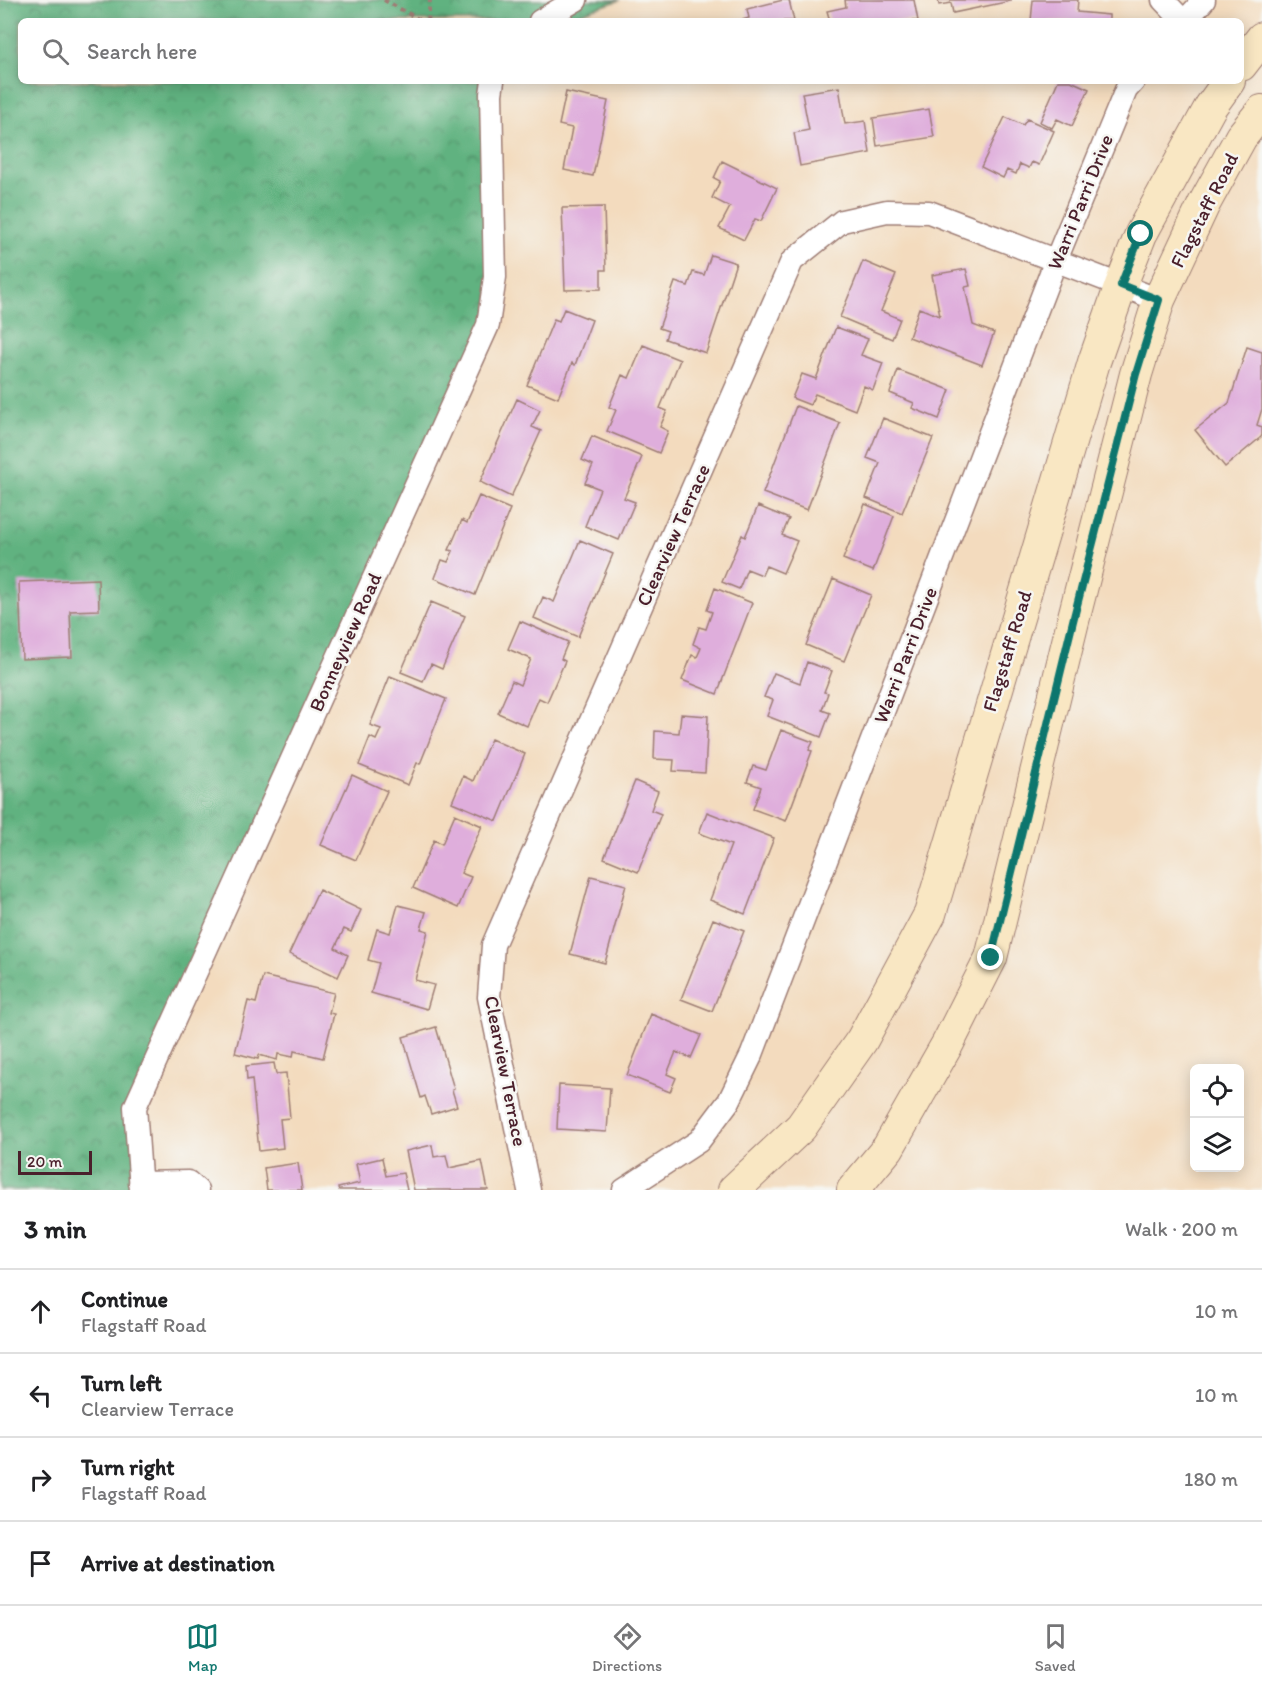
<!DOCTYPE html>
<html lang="en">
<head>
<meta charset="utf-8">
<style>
  :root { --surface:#fff; --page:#f2f2f2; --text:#202124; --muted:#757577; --line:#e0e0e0; --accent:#0f766e }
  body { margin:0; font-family:Itim,sans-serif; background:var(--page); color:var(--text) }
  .controls { position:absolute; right:18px; bottom:18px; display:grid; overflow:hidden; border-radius:9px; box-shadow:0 3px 15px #0003 }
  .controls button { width:54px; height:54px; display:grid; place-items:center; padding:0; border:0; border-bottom:2px solid var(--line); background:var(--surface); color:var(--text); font:30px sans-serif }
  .scale { position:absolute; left:18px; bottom:15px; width:74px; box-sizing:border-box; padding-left:6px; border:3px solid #4a1f2b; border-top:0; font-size:16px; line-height:21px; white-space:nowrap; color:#4a1f2b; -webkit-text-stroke:4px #f6f6f2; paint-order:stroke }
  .stop { position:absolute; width:18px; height:18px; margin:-14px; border:4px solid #0f766e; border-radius:50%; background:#fff }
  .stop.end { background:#0f766e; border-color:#fff; box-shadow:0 2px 6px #0008 }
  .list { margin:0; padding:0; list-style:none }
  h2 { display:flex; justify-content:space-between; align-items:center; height:78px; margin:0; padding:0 24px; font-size:26px }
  h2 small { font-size:20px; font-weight:400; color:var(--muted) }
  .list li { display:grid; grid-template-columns:39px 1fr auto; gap:18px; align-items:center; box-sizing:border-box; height:84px; padding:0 24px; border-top:2px solid var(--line) }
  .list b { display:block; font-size:22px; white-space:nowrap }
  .list p { margin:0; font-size:20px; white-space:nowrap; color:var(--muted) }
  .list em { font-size:20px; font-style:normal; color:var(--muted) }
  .icon { flex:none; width:33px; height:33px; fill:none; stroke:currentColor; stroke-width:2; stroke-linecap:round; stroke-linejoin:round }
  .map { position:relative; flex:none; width:1262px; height:1190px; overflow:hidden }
  .search { position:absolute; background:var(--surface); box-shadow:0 3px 15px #0003; left:18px; right:18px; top:18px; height:66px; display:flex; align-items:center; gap:15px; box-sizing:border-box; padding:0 21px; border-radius:9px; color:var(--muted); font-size:22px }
  .sheet { height:414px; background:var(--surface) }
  nav { display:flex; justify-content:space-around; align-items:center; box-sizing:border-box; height:84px; border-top:2px solid var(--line); background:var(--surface); font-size:16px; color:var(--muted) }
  nav a { display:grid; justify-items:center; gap:3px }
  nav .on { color:var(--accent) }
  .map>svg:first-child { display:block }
  .forest { fill:url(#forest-crowns); stroke:#556856; stroke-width:1.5 }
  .building { fill:#dfaedc }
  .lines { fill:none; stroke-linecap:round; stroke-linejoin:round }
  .street-casing { stroke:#9e7d74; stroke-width:25 }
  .secondary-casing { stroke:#9e7d74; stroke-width:34 }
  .path { stroke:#9e7d74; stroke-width:4; stroke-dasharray:4.5 4.5; stroke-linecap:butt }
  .street { stroke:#fff; stroke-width:22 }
  .secondary { stroke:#f9e7c3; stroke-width:32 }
  .route { stroke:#0f766e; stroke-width:8 }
  .labels { text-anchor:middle; stroke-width:5; stroke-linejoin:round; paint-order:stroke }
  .street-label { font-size:20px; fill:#4a1f2b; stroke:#f6f6f2 }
</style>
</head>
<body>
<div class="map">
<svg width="1262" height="1190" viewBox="0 0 1262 1190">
  <defs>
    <pattern id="forest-crowns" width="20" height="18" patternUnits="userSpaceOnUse" patternTransform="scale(1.5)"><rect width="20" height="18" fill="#60b280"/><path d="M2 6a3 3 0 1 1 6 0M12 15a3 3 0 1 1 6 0" fill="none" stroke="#519069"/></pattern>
  </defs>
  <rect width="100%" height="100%" fill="#f6f6f2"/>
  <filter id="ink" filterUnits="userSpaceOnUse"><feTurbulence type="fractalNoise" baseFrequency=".0167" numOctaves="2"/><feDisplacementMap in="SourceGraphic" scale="12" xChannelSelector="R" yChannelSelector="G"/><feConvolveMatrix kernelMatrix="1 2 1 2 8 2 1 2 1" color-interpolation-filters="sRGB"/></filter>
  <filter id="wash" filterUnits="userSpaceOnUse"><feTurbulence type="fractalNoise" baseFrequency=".008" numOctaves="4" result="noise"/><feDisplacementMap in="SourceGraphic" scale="24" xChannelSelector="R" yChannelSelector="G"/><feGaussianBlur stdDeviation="1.35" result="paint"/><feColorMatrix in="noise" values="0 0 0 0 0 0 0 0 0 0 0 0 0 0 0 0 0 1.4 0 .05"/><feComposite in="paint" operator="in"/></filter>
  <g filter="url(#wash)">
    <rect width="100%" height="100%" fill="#f3dbbe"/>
    <path class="forest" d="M 0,0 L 620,0 L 558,21 L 21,21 L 21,81 L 495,81 L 488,325 L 135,1107 L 141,1190 L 0,1190 Z"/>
    <g id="blocks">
      <path class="building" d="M 783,0 L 789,0 L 794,21 L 739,21 L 749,18 L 747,9 Z
        M 845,0 L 914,0 L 918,21 L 830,21 L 827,11 L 846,7 Z
        M 938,0 L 1011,0 L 1011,1 L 953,13 L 951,3 L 939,5 Z
        M 1033,0 L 1078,0 L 1077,12 L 1109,15 L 1109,21 L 1031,21 Z
        M 1058,81 L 1071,81 L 1089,89 L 1072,126 L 1057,119 L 1052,128 L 1040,122 Z
        M 839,87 L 845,124 L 865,121 L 870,153 L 800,166 L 794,133 L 809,130 L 802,93 Z
        M 566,92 L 608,101 L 593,176 L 564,170 L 572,128 L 559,125 Z
        M 929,109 L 934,137 L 877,146 L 873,118 Z
        M 1005,117 L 1023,125 L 1027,119 L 1054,131 L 1039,165 L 1032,162 L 1029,168 L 1020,164 L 1016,174 L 1007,170 L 1003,178 L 981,167 Z
        M 722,161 L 777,188 L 761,221 L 755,219 L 744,240 L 719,228 L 730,207 L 712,198 L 720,181 L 714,178 Z
        M 604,207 L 606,270 L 601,270 L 601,289 L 565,290 L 562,208 Z
        M 711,255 L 736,263 L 706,353 L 665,339 L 668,331 L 659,328 L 675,282 L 688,286 L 693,272 L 704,275 Z
        M 863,261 L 896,275 L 881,311 L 900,319 L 892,339 L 840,317 Z
        M 966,269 L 970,286 L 965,287 L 973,325 L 994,333 L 982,365 L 909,337 L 919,308 L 940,316 L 932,275 Z
        M 564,309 L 592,320 L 575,365 L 572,363 L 558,398 L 527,385 L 554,319 L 559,321 Z
        M 836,327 L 868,339 L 861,355 L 883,363 L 873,390 L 864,386 L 855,410 L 815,394 L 810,405 L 792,398 L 802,374 L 816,379 Z
        M 643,345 L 680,360 L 660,408 L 667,411 L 660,427 L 668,431 L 659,453 L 607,431 L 616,410 L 609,407 L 622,375 L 629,378 Z
        M 1247,347 L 1262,352 L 1262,409 L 1257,425 L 1262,427 L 1262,435 L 1261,437 L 1225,467 L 1195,430 L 1229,403 Z
        M 898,370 L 950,390 L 939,419 L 912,408 L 914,403 L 890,393 Z
        M 517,399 L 540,410 L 532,427 L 541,431 L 511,497 L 480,482 Z
        M 796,406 L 840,423 L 807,510 L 763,493 Z
        M 883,418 L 933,438 L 902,513 L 866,498 L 880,463 L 867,458 Z
        M 592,436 L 642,457 L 624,498 L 635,502 L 619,540 L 585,526 L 600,489 L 585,483 L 593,465 L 582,460 Z
        M 479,496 L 510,509 L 475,595 L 435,578 L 442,560 L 448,562 L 453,551 L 449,550 L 462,520 L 467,523 Z
        M 865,504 L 894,516 L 873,571 L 843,559 Z
        M 758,506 L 789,519 L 782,535 L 797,541 L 783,573 L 766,566 L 762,575 L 747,569 L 739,589 L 722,582 L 742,535 L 745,537 Z
        M 580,540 L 613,554 L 578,637 L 534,618 L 543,597 L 554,602 Z
        M 98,579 L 99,610 L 70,611 L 72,657 L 22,659 L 19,582 Z
        M 833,579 L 871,595 L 844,661 L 806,645 Z
        M 715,588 L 752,603 L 717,694 L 682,680 L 692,655 L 697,657 L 701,648 L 693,644 L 699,627 L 706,629 L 712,612 L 707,610 Z
        M 431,602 L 465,616 L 442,669 L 431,664 L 423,681 L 401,672 Z
        M 520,621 L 568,642 L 561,659 L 565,661 L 547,702 L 539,698 L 527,726 L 498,713 L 512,681 L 520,685 L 531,659 L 508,649 Z
        M 807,662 L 832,671 L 824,692 L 828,693 L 822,710 L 830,713 L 821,737 L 767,716 L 773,700 L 764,697 L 774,673 L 800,683 Z
        M 390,676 L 446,699 L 420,764 L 417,763 L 408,785 L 359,765 L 370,737 L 376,740 L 381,729 L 370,725 Z
        M 681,714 L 708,716 L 705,773 L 673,771 L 674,760 L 654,759 L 655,731 L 679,733 Z
        M 781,730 L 813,742 L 809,750 L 812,751 L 786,821 L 753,809 L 761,787 L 747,782 L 753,766 L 766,770 Z
        M 491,739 L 525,754 L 497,821 L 452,802 L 463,776 L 473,781 Z
        M 352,775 L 387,791 L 356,860 L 321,845 Z
        M 635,781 L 658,791 L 651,810 L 661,814 L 638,872 L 604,858 Z
        M 707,812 L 774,838 L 745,914 L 710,900 L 731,845 L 699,833 Z
        M 455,814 L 482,826 L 461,873 L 471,877 L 458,908 L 413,888 L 434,840 L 442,844 Z
        M 591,876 L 626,885 L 605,963 L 570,954 Z
        M 319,890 L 361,910 L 351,932 L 344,929 L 335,948 L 348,955 L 338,977 L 289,954 Z
        M 398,905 L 426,912 L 421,929 L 428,931 L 415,980 L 434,985 L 427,1009 L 371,993 L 379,963 L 368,960 L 377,929 L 390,933 Z
        M 713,919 L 744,931 L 712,1011 L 681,999 Z
        M 263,976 L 334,993 L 329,1013 L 334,1014 L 323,1058 L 294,1051 L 293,1057 L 278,1054 L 277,1060 L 259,1055 L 258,1059 L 235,1053 L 248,1001 L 256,1003 Z
        M 651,1014 L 701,1035 L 691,1058 L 676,1052 L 667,1074 L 676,1078 L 670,1092 L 627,1075 Z
        M 436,1027 L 454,1089 L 452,1090 L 457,1106 L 431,1114 L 425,1096 L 421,1098 L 403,1037 Z
        M 274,1063 L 276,1074 L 286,1073 L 290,1118 L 280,1119 L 283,1148 L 259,1151 L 252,1079 L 247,1080 L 246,1066 Z
        M 559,1085 L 610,1088 L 607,1132 L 557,1129 Z
        M 432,1145 L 434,1157 L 446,1155 L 449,1168 L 482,1161 L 488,1190 L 414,1190 L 406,1151 Z
        M 382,1158 L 386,1176 L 403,1173 L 407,1190 L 339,1190 L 338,1188 L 360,1183 L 356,1164 Z
        M 298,1163 L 302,1190 L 267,1190 L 264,1168 Z"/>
    </g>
  </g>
  <g filter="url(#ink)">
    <use href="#blocks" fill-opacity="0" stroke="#9e7d74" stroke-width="1.5"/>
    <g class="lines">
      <defs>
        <path id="street" d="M 1163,0 L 1183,21
          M 540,21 L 576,0
          M 1185,21 L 1204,0
          M 140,1183 L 188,1182 L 197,1190
          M 141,1190 L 135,1107 L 488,325 L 495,277 L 491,94 L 493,81
          M 529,1190 L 489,997 L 493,945 L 792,261 L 842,221 L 887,211 L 929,212 L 1159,300
          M 624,1190 L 699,1141 L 729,1101 L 752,1054 L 1056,260 L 1126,90 L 1134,81"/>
        <path id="secondary" d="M 1241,65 L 1262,38
          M 734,1190 L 801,1127 L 862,1040 L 930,914 L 1094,362 L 1121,285 L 1141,234 L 1211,106 L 1229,81
          M 853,1190 L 888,1148 L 948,1043 L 991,958 L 1073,621 L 1136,374 L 1159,300 L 1204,204 L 1241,137 L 1262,111"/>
      </defs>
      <use href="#street" class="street-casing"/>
      <use href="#secondary" class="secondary-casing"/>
      <path class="path" d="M 384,0 L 422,21
        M 428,21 L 430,0"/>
      <use href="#street" class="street"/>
      <use href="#secondary" class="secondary"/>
    </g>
  </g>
  <g class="lines" filter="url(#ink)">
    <path class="route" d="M 991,958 L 1073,621 L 1136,374 L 1159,300 L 1121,285 L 1141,234"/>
  </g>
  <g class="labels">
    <g class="street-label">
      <text transform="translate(1080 202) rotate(-68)" y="7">Warri Parri Drive</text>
      <text transform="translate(1204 210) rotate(-63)" y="7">Flagstaff Road</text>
      <text transform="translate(673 535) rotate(-66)" y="7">Clearview Terrace</text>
      <text transform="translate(345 642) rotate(-66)" y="7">Bonneyview Road</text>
      <text transform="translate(1007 651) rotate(-73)" y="7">Flagstaff Road</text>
      <text transform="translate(905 655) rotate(-69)" y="7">Warri Parri Drive</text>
      <text transform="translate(506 1071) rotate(79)" y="7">Clearview Terrace</text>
    </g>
  </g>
</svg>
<div class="controls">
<button><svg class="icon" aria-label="locate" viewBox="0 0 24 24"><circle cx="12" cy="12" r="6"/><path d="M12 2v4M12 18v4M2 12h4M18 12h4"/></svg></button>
<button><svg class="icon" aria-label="layers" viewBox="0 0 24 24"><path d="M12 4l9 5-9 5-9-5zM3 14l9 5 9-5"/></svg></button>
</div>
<div class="scale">20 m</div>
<div class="stop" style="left:1141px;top:234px"></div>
<div class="stop end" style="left:991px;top:958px"></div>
<div class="search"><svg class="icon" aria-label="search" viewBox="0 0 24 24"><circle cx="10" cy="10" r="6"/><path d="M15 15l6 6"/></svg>Search here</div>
</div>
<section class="sheet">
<h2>3 min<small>Walk · 200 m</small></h2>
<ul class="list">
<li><svg class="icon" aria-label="ahead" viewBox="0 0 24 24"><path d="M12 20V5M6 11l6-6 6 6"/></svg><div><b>Continue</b><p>Flagstaff Road</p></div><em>10 m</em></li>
<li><svg class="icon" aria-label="left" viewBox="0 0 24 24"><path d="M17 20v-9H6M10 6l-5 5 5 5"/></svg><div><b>Turn left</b><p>Clearview Terrace</p></div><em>10 m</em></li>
<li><svg class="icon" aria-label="right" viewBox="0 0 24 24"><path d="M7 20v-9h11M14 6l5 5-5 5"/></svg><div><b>Turn right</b><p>Flagstaff Road</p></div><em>180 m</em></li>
<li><svg class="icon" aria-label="arrive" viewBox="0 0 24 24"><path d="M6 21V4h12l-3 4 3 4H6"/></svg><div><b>Arrive at destination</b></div></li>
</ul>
</section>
<nav>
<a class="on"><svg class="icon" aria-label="map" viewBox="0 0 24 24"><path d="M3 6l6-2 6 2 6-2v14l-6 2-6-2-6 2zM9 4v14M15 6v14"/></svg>Map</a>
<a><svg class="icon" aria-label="directions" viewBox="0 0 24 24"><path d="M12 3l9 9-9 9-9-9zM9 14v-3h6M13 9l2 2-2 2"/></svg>Directions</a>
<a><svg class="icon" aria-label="saved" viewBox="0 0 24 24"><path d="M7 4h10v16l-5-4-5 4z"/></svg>Saved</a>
</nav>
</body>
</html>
